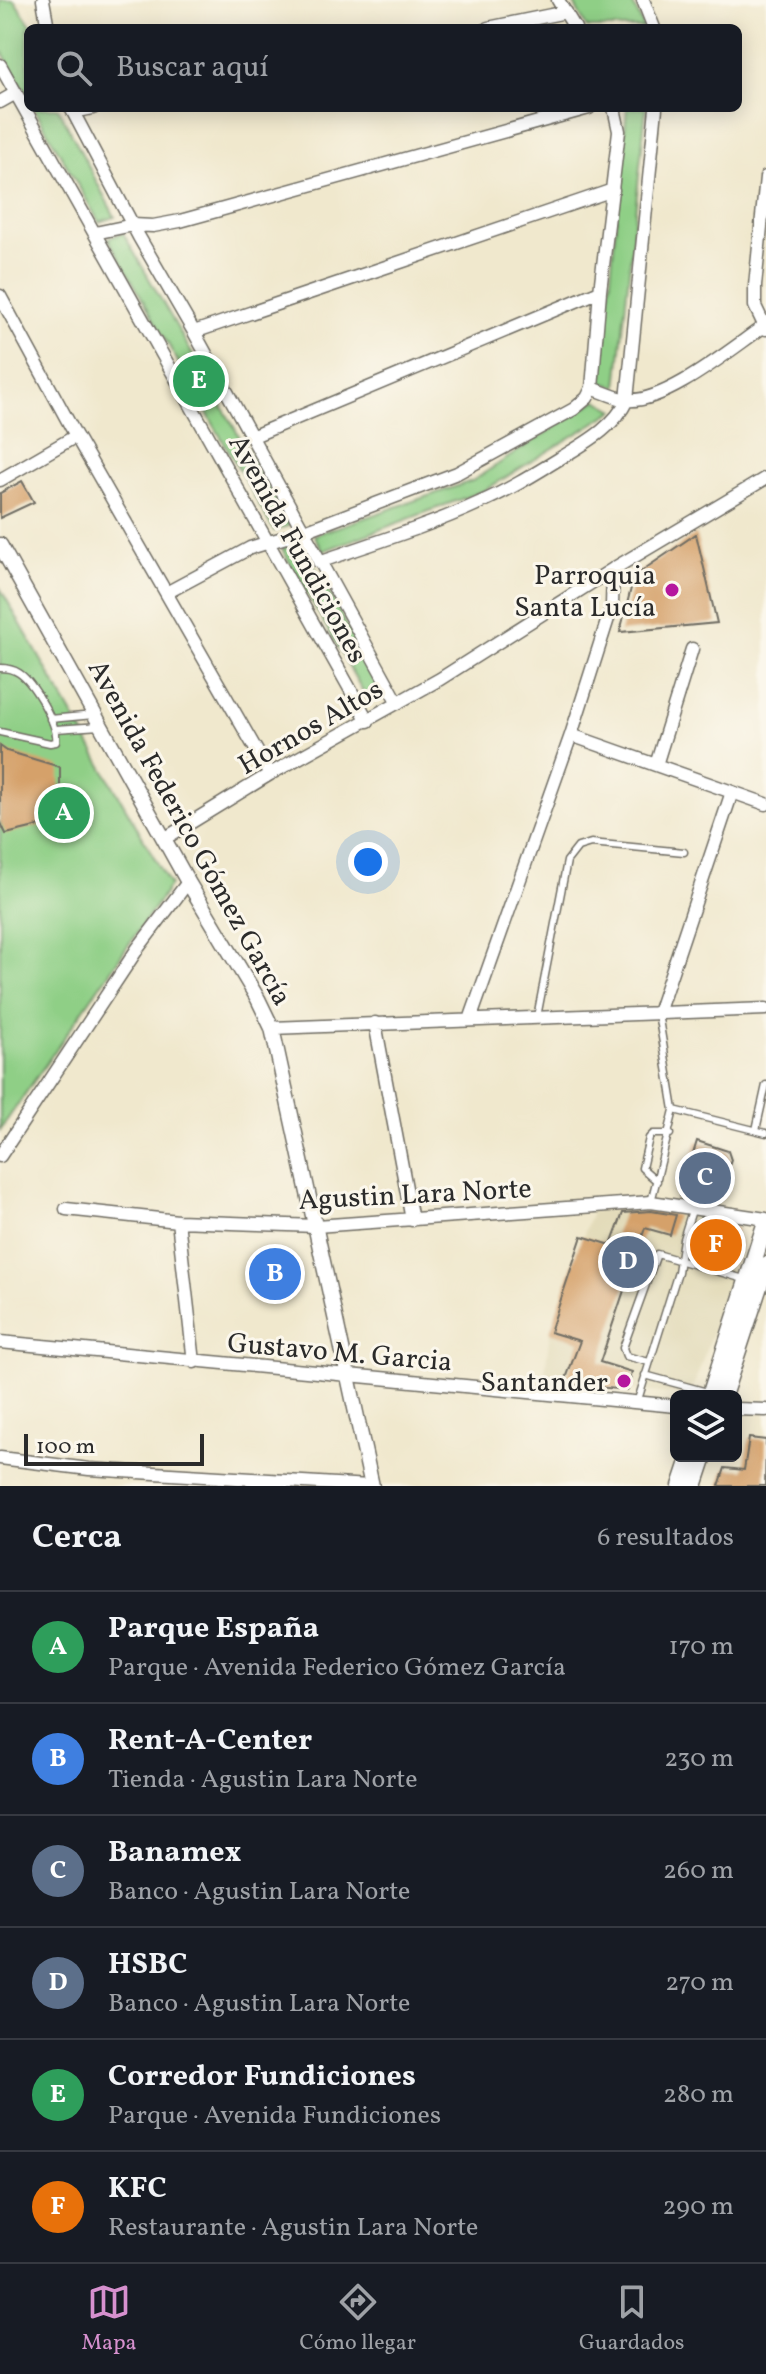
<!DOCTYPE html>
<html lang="es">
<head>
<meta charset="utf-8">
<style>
  :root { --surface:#171b24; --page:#242831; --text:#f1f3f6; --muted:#9ea1a6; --line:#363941; --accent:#d690ce }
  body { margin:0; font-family:Vollkorn,serif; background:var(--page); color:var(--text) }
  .controls { position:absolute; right:24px; bottom:24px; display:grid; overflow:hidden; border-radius:12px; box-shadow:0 4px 20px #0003 }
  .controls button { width:72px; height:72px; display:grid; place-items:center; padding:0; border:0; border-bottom:2px solid var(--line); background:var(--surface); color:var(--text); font:40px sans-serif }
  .scale { position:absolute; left:24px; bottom:20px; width:180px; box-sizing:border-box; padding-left:8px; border:4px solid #2b2b2b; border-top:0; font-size:22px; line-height:28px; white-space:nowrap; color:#2b2b2b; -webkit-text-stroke:6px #fbf7ec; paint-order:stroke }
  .you { position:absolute; left:368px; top:862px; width:28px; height:28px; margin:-20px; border:6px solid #fff; border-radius:50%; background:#1a73e8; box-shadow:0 0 0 12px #1a73e833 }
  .badge { display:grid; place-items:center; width:52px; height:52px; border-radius:50%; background:var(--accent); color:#fff; font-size:26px; font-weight:700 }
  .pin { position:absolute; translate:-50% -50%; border:4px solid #fff; box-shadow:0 2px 8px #0006 }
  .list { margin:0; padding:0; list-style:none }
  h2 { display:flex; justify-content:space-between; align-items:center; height:104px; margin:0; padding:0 32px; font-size:34px }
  h2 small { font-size:26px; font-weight:400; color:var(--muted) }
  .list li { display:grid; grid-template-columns:52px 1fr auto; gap:24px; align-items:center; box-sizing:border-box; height:112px; padding:0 32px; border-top:2px solid var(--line) }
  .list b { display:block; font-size:30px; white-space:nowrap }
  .list p { margin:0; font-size:26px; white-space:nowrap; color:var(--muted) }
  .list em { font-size:26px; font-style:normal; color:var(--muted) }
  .icon { flex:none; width:44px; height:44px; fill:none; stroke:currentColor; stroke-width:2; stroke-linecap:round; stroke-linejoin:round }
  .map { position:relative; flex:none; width:766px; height:1486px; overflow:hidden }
  .search { position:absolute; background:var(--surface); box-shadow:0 4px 20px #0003; left:24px; right:24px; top:24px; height:88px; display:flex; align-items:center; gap:20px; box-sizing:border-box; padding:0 28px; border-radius:12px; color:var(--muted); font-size:30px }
  .sheet { height:776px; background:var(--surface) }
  nav { display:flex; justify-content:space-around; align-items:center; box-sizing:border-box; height:112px; border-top:2px solid var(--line); background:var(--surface); font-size:22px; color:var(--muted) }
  nav a { display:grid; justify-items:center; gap:4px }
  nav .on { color:var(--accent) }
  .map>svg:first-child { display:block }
  .built { fill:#e3dbba }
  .green { fill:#8fcf86; stroke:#5d7d58; stroke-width:2 }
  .building { fill:#d5a16b }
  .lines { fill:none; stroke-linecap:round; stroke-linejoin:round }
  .service-casing { stroke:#706d64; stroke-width:9 }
  .minor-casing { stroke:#706d64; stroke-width:15 }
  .tertiary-casing { stroke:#706d64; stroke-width:17 }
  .secondary-casing { stroke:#706d64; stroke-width:19 }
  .service { stroke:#fff; stroke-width:6 }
  .minor { stroke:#fff; stroke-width:12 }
  .tertiary { stroke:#fff; stroke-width:14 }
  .secondary { stroke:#fff; stroke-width:16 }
  .poi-dot { fill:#b5179e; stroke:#fbf7ec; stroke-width:3 }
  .labels { text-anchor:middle; stroke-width:6; stroke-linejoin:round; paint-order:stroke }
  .street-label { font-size:28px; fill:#2b2b2b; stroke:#fbf7ec }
  .poi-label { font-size:28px; fill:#2b2b2b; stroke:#fbf7ec; text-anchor:end }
</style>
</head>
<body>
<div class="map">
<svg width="766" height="1486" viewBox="0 0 766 1486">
  <rect width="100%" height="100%" fill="#fbf7ec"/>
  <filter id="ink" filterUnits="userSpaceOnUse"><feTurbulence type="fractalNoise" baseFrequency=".0125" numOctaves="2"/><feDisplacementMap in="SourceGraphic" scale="16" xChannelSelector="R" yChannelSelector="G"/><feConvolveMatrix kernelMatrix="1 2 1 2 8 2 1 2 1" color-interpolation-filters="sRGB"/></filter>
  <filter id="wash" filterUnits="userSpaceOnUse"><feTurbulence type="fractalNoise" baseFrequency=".006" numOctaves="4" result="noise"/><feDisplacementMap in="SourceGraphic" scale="32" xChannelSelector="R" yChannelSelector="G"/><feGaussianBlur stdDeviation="1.8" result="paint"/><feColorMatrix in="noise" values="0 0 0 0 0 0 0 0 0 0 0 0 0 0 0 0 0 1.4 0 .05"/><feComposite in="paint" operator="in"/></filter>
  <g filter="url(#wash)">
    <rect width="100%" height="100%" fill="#f0e8cd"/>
    <path class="built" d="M 649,1207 L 695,1215 L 685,1240 L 687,1252 L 693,1257 L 734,1271 L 690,1396 L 544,1381 L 550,1332 L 592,1211 Z"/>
    <path class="green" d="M 0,0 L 14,0 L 33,28 L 28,28 L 28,97 L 0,48 Z
      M 572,0 L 631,0 L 644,28 L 587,28 Z
      M 34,108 L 58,108 L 115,217 L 99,222 Z
      M 627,108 L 646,108 L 617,387 L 601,382 Z
      M 123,233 L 290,525 L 274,531 L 108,238 Z
      M 597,400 L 615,410 L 485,490 L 323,551 L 314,535 L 472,481 Z
      M 301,541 L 383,693 L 369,702 L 282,549 Z
      M 0,588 L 170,885 L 0,1130 Z"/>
    <g id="blocks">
      <path class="building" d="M 22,481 L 34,502 L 0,518 L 0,493 Z
        M 696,534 L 717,623 L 620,632 L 634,576 Z
        M 0,746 L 7,751 L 60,767 L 60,801 L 39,826 L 6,834 L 0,821 Z
        M 697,1141 L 728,1151 L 731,1160 L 718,1200 L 680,1196 Z
        M 651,1211 L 676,1215 L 670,1235 L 645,1228 L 600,1362 L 632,1372 L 628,1390 L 564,1384 L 580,1341 L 550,1332 L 582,1236 L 611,1245 L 623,1213 Z
        M 725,1225 L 737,1228 L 734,1240 L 740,1241 L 733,1262 L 691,1249 L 698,1228 L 710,1232 Z
        M 749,1438 L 766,1440 L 765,1486 L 719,1486 L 725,1468 L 744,1470 Z"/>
    </g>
  </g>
  <g filter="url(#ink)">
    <use href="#blocks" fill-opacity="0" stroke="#706d64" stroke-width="2"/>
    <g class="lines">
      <defs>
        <path id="service" d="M 0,668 C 7,668 13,669 19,673 C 33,682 59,726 56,742 L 50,743 L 0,732
          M 50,719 L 94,715
          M 56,729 L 100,726
          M 658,1013 L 674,1110
          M 537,1017 L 567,861 L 578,847 L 591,843 L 684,852
          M 756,1130 L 766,1085
          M 657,1181 L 642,1168 L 649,1138 L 653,1134 L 670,1134
          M 651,1202 L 674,1110 L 766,1133
          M 649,1362 L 626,1356 L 623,1348 L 657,1254 L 744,1279
          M 645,1375 L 711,1393
          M 637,1403 L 678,1272 L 683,1239 L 693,1207"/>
        <path id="minor" d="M 43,0 L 48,28
          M 558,0 L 575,28
          M 643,0 L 654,28
          M 488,28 L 566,12
          M 0,65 L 368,721
          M 0,102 L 16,93
          M 71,108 L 139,237 L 194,332 L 398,703
          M 73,112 L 93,108
          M 766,177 L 755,286 L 755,306 L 766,329
          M 95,233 L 133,225 L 153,226 L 180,221 L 589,108
          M 0,296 L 76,436 L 270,774
          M 194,332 L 613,190
          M 592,388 C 603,392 616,398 627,400 C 665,404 732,348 763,327
          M 251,437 L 600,291
          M 0,480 L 76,436
          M 319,562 C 373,543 427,527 479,503 C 507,491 533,475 559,459 C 585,443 614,428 627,400 L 656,108
          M 168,592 L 250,548 L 302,532 L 457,473 L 574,409 L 587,398 L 592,388 L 600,291 L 619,131 L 614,108
          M 571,735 L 766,804
          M 656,765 L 692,649
          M 164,839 L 270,774 L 440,679 L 613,569 L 766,478
          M 658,1013 L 732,792
          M 470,1020 L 571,735 L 612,606 L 613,569
          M 375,1023 L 412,1220
          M 272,1028 L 766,1009
          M 0,1156 L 138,948 L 188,882
          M 66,1209 L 178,1221 L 316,1226 L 651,1202 L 766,1219
          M 178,1221 L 194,1362
          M 0,1342 L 676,1406
          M 736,1409 L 766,1410
          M 0,1458 L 89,1469 L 369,1486"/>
        <path id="tertiary" d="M 0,545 L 188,882 L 258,999 L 272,1028 L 372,1486"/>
        <path id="secondary" d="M 710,1396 L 766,1222
          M 723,1396 L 766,1265
          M 681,1486 L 691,1456
          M 694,1486 L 704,1456"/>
      </defs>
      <use href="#service" class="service-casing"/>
      <use href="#minor" class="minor-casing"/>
      <use href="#tertiary" class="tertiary-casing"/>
      <use href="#secondary" class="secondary-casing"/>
      <use href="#service" class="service"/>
      <use href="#minor" class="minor"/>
      <use href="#tertiary" class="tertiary"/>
      <use href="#secondary" class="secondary"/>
    </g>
  </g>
  <g class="poi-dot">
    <circle cx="672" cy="590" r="8"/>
    <circle cx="624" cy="1381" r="8"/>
  </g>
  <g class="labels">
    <g class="street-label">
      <text transform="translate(299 548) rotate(61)" y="10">Avenida Fundiciones</text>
      <text transform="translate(310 726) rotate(-30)" y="10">Hornos Altos</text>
      <text transform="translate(191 832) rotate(61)" y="10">Avenida Federico Gómez García</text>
      <text transform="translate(415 1193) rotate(-3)" y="10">Agustin Lara Norte</text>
      <text transform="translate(340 1351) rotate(5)" y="10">Gustavo M. Garcia</text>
    </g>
    <g class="poi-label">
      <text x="656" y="584">Parroquia<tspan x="656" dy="32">Santa Lucía</tspan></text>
      <text x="608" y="1391">Santander</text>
    </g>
  </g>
</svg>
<div class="controls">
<button><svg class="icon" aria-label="layers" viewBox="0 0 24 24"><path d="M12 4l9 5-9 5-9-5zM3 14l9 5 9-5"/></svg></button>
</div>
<div class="scale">100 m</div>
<div class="you"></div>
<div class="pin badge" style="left:64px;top:813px;background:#2e9e5b">A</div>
<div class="pin badge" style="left:275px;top:1274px;background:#3f7fe0">B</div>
<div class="pin badge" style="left:705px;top:1178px;background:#5c6f8a">C</div>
<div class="pin badge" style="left:628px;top:1262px;background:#5c6f8a">D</div>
<div class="pin badge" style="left:199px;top:381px;background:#2e9e5b">E</div>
<div class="pin badge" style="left:716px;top:1245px;background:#e8710a">F</div>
<div class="search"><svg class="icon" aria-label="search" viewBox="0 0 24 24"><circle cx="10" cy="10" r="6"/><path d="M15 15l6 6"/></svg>Buscar aquí</div>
</div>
<section class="sheet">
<h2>Cerca<small>6 resultados</small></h2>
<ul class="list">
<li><span class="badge" style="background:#2e9e5b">A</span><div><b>Parque España</b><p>Parque · Avenida Federico Gómez García</p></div><em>170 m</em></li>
<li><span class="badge" style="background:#3f7fe0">B</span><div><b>Rent-A-Center</b><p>Tienda · Agustin Lara Norte</p></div><em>230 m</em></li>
<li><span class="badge" style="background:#5c6f8a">C</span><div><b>Banamex</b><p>Banco · Agustin Lara Norte</p></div><em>260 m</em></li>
<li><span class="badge" style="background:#5c6f8a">D</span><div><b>HSBC</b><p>Banco · Agustin Lara Norte</p></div><em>270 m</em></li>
<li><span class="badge" style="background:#2e9e5b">E</span><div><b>Corredor Fundiciones</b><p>Parque · Avenida Fundiciones</p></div><em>280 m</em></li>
<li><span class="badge" style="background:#e8710a">F</span><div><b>KFC</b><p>Restaurante · Agustin Lara Norte</p></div><em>290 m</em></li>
</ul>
</section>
<nav>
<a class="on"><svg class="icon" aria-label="map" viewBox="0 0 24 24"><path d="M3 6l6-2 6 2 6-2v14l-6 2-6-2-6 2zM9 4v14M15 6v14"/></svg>Mapa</a>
<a><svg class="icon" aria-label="directions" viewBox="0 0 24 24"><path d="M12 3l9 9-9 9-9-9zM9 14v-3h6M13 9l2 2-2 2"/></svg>Cómo llegar</a>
<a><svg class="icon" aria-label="saved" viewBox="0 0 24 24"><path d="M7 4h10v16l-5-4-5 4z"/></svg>Guardados</a>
</nav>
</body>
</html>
